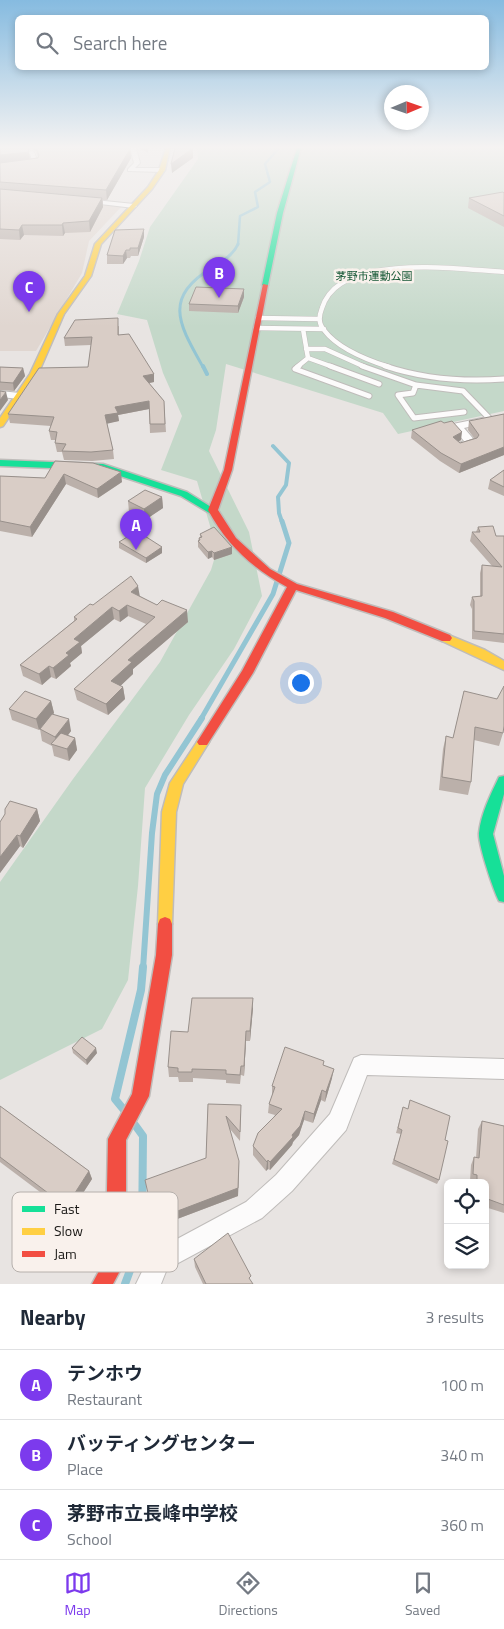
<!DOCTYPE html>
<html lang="en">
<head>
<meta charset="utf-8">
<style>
  :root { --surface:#fff; --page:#f6f6f7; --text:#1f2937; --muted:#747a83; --line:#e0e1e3; --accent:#7c3aed }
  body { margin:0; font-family:"Titillium Web","Noto Sans JP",sans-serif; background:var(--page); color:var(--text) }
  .controls { position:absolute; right:15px; bottom:15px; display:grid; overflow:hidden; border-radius:8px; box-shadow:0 2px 8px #0003 }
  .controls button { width:45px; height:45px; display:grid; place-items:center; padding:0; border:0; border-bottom:1px solid var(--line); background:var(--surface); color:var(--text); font:25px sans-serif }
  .compass { position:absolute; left:384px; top:85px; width:45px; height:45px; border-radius:50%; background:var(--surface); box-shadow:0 2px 8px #0003; rotate:88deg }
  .you { position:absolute; left:300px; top:682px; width:18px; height:18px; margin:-12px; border:4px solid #fff; border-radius:50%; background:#1a73e8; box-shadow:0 0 0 8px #1a73e833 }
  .badge { display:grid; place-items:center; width:32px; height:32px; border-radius:50%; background:var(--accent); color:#fff; font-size:16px; font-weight:700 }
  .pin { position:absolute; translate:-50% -41px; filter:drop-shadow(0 1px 2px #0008) }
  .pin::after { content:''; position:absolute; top:26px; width:18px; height:15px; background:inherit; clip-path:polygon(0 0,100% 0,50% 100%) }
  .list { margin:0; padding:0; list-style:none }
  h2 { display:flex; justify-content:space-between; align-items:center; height:65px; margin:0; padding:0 20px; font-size:21px }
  h2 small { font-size:16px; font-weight:400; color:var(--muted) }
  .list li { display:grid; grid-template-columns:32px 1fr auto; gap:15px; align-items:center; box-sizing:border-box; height:70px; padding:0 20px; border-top:1px solid var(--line) }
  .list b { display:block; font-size:19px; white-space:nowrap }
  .list p { margin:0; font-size:16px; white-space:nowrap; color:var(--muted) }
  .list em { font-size:16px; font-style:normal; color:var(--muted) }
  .icon { flex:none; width:28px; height:28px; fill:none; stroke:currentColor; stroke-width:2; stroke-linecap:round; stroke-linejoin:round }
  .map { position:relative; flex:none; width:504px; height:1284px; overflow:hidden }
  .search { position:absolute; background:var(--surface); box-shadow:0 2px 8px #0003; left:15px; right:15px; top:15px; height:55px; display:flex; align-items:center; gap:12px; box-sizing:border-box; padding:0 18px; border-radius:8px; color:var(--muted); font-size:19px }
  .sheet { height:275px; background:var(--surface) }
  nav { display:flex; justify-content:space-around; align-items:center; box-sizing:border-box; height:70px; border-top:1px solid var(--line); background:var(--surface); font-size:14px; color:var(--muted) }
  nav a { display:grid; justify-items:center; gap:2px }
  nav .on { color:var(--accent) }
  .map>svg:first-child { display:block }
  .built { fill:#e0d6d0 }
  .green { fill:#c4d8c9 }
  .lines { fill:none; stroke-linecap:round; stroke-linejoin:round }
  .stream-far5 { stroke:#93c5d3; stroke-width:2.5 }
  .stream-far4 { stroke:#93c5d3; stroke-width:3 }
  .stream-far3 { stroke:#93c5d3; stroke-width:4 }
  .stream-far2 { stroke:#93c5d3; stroke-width:5 }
  .stream-far1 { stroke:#93c5d3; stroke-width:6 }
  .stream { stroke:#93c5d3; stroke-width:8 }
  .lane-far1-casing { stroke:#bfbcba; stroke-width:5.5 }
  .lane-casing { stroke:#bfbcba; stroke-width:7 }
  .street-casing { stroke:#bfbcba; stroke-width:2 }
  .fast-casing { stroke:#bfbcba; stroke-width:3 }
  .slow-casing { stroke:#bfbcba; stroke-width:3 }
  .jam-casing { stroke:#bfbcba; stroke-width:3 }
  .lane-far1 { stroke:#fcfbfb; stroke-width:4.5 }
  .lane { stroke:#fcfbfb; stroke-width:5 }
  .street { fill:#fcfbfb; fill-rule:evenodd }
  .fast { fill:#16e098; fill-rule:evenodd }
  .slow { fill:#ffcf43; fill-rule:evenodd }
  .jam { fill:#f24e42; fill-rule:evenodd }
  .wall { fill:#bbb0aa }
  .shaded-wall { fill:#98908b }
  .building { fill:#d9cdc6; stroke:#98908b }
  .labels { text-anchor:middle; stroke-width:5; stroke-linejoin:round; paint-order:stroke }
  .far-park-label { font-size:11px; fill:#145734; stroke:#f9f1ec }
  .key { fill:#f9f1ec; stroke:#b6b0ac; stroke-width:1 }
  .key-label { font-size:14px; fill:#1a1816 }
</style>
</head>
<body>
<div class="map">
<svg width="504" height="1284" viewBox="0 0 504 1284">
  <rect width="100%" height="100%" fill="#e8e4e2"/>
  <path class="built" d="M 0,197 L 122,206 L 89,241 L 82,273 L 36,351 L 0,351 Z"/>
  <path class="green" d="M 197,148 L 504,148 L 504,411 L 398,434 L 383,413 L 226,364 L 216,430 L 209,451 L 249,532 L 262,596 L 234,649 L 189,715 L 145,788 L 138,886 L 128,980 L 102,1029 L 0,1080 L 0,882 L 73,779 L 160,662 L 211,570 L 217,550 L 197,481 L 161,470 L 182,416 L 163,373 L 147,320 L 117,314 L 139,261 L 150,227 L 198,159 Z"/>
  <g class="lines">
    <path class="stream-far5" d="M 238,245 L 240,216 L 258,207 L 255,192 L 270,182 L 265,164 L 279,148"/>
    <path class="stream-far4" d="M 203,367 C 179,324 162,298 213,267 C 223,261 234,254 238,244"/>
    <path class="stream-far3" d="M 203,366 L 207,374
      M 273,446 L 289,463 L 286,485 L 278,497 L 279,513 L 282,522"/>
    <path class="stream-far2" d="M 201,719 L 273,594 L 289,543 L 282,521"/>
    <path class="stream-far1" d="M 143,969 L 152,833 L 157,794 L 165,775 L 202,718"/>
    <path class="stream" d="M 124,1110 L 115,1099 L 141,990 L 143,967
      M 125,1284 L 142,1238 L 143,1136 L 135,1125"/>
    <defs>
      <path id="lane-far1" d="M 258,318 L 319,319
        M 256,328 L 324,329
        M 303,329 L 308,358 L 333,367
        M 306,349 L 325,349 L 365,367
        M 297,367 L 308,358
        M 389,367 C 367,360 338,349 324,330 C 318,323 319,316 322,308 C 329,286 349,277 371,272 C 415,263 460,269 504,272"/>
      <path id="lane" d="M 299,366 L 295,369 L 369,396
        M 330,366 L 379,384
        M 362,366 L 416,385 L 463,391 L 490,419
        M 385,366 C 424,379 463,382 504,379
        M 416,385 L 413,393 L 398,395 L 414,418 L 464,412"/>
      <path id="street" d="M 19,148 L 26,148 L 34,152 L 39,165 L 0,170 L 0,166 L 33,163 L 30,154 Z
        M 130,148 L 136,148 L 140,163 L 135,168 L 162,168 L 165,170 L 162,172 L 128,171 L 128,169 L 134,163 Z
        M 85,199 L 134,204 L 137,206 L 134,208 L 83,202 L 83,200 Z
        M 0,391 L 20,393 L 25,396 L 20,399 L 0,397 Z
        M 487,417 L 491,418 L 491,422 L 464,428 L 476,442 L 475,444 L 458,449 L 454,448 L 453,446 L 464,441 L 452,426 L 453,424 Z
        M 361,1055 L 504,1059 L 504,1079 L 367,1075 L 346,1130 L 292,1191 L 262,1218 L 167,1269 L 161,1284 L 136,1284 L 151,1253 L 246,1202 L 276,1175 L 330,1114 L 354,1058 Z"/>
      <path id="fast" d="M 297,148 L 301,148 L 283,213 L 268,285 L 265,287 L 262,285 L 277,213 Z
        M 0,460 L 103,464 L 187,492 L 219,512 L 214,515 L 211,514 L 181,496 L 102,470 L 0,466 Z
        M 504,776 L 504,794 L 493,834 L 504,876 L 504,902 L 499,901 C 493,889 478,844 479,833 C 481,813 491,794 499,777 Z"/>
      <path id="slow" d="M 166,148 L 170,148 L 165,170 L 152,189 L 101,244 L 91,276 L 64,314 L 38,374 L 3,426 L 0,427 L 0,418 L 30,374 L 58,314 L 85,276 L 95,244 L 148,187 L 159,170 Z
        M 446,634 L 485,650 L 504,661 L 504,670 L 442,641 L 440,638 Z
        M 203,737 L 207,739 L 209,742 L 183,784 L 176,812 L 172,924 L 170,929 L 165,931 L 160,929 L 158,924 L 162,812 L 170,783 L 199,739 Z"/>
      <path id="jam" d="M 263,284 L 268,285 L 232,470 L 218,510 L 236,538 L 270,569 L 297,584 L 393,612 L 450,635 L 452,638 L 450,641 L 442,641 L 385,618 L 296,590 L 253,673 L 207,745 L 199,745 L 197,742 L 242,671 L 287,587 C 252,568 227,545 208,510 L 224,470 Z
        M 165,917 L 170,919 L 172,924 L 172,955 L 149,1096 L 126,1140 L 126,1239 L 123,1265 L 113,1284 L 92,1284 L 104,1262 L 106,1239 L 108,1139 L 132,1094 L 156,955 L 158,924 L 160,919 Z"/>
    </defs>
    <use href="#lane-far1" class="lane-far1-casing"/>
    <use href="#lane" class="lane-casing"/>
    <use href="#street" class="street-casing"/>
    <use href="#fast" class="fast-casing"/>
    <use href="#slow" class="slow-casing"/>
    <use href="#jam" class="jam-casing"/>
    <use href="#lane-far1" class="lane-far1"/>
    <use href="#lane" class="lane"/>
    <use href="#street" class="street"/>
    <use href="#fast" class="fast"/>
    <use href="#slow" class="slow"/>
    <use href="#jam" class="jam"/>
  </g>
  <path class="wall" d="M 0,148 L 29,152 L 30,159 L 38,157 L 36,151 L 30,148 L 130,148 L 131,158 L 107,200 L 103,200 L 103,207 L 90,232 L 65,233 L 63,236 L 24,235 L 20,240 L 0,239 Z
    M 139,148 L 148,148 L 148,153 Z
    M 504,193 L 504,227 L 468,208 L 469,198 Z
    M 144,237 L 138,256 L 131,256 L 130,258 L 127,258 L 123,264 L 107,264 L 107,255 Z
    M 244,297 L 238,313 L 189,311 L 189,304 Z
    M 119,326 L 119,335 L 154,374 L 154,382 L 149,383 L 164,401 L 166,432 L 150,433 L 149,409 L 118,415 L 119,421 L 107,423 L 113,450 L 114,459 L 92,461 L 64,460 L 62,452 L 57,452 L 55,443 L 55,440 L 51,440 L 49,431 L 51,426 L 10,423 L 8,414 L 88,367 L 91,345 L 65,346 L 64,338 Z
    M 0,367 L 23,368 L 25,376 L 14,391 L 0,390 Z
    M 504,414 L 504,455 L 459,473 L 440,461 L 411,438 L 412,430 L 461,440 L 459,442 L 460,443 L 474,438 L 468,430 L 469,421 Z
    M 55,461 L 122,482 L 98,498 L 66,484 L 32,537 L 0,531 L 0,476 L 45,478 Z
    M 504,470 L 504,496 L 488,489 L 490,480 Z
    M 162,497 L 163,508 L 145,520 L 129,512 L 128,501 Z
    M 478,527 L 496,536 L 504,536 L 504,643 L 472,639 L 472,609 L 470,605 L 472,597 L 480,596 L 480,573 L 482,565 L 492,566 L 470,541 L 472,532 L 476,532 Z
    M 200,534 L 232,554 L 214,560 L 212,557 L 208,559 L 198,547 L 198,541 L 199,538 L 200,537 Z
    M 119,542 L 162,547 L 162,553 L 146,563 L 119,548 Z
    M 140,596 L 188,622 L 133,669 L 133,674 L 120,686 L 123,687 L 125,699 L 108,715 L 77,700 L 74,689 L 146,624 L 128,616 L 120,622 L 114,619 L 81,646 L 82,653 L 70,663 L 71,666 L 56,679 L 51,677 L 42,685 L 23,676 L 20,665 L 74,621 L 74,617 L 93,605 Z
    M 464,691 L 503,733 L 499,746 L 474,740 L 471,782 L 468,795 L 439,790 L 443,749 L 446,736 L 453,738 Z
    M 51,701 L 54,713 L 53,714 L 71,731 L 68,735 L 75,738 L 77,750 L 69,761 L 54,756 L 52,746 L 42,741 L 40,729 L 43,726 L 39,730 L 12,720 L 9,709 Z
    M 37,809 L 40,821 L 23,848 L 20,846 L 0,873 L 0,822 Z
    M 253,1008 L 250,1041 L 246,1041 L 244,1076 L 241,1075 L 240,1084 L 226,1083 L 226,1080 L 193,1078 L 193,1082 L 179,1082 L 178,1077 L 169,1077 L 168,1067 L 188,1032 Z
    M 72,1048 L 97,1053 L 87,1065 L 73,1053 Z
    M 323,1065 L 332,1078 L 325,1102 L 321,1100 L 313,1123 L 304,1120 L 299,1135 L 293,1142 L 292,1145 L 270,1170 L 268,1169 L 266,1171 L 253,1155 L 253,1146 L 275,1115 L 268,1113 L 269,1104 L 272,1096 L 272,1086 Z
    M 208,1104 L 241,1114 L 240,1141 L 230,1129 L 239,1170 L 238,1196 L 156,1227 L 206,1158 Z
    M 0,1106 L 89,1171 L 92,1179 L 74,1207 L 69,1203 L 64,1210 L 0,1162 Z
    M 402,1111 L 445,1140 L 439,1180 L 437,1184 L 392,1164 L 401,1134 L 396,1133 Z
    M 482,1121 L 504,1126 L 504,1213 L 485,1207 L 485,1183 L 474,1183 L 470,1181 L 471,1165 L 474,1157 L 476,1158 L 478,1129 Z
    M 194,1259 L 251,1281 L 253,1284 L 203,1284 L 195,1267 Z"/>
  <path class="shaded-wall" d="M 192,148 L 193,148 L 193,158 L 172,173 L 171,164 Z
    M 130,149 L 131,158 L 107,200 L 106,190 Z
    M 29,152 L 30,161 L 0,165 L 0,155 Z
    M 102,198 L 103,207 L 90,232 L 89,221 Z
    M 63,223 L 65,233 L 63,236 L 62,225 Z
    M 22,225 L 24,235 L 20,240 L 19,230 Z
    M 144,229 L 144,237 L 138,256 L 138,248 Z
    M 126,250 L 127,258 L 123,264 L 123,256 Z
    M 244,289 L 244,297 L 238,313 L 238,306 Z
    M 23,368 L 25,376 L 14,391 L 13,383 Z
    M 154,374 L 154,382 L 144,384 L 143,376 Z
    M 6,392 L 8,400 L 0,411 L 0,400 Z
    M 149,401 L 149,409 L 118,415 L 119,421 L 106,424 L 105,415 L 115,407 Z
    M 462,432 L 461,440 L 451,445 L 453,437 Z
    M 504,447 L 504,455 L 459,473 L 461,464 Z
    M 121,472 L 122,482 L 98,498 L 97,489 Z
    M 64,474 L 66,484 L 32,537 L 30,527 Z
    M 162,497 L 163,508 L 145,520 L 144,509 Z
    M 162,547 L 162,553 L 146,563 L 146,558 Z
    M 232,547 L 232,554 L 214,560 L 214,553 Z
    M 212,551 L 212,557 L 208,559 L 208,552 Z
    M 138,586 L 140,597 L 131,592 Z
    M 127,605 L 128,616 L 120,622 L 119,611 Z
    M 112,607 L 114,619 L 81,646 L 82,653 L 70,663 L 71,666 L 56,679 L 53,668 L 66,653 L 74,639 Z
    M 187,610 L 188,622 L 133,669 L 133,674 L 113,693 L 111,681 L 128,660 Z
    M 49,666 L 51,677 L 42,685 L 39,674 Z
    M 123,687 L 125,699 L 108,715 L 106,704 Z
    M 51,701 L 54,713 L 39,730 L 36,719 Z
    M 69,719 L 71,731 L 59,747 L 57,746 L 55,737 Z
    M 75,738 L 77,750 L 69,761 L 67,749 Z
    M 37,809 L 40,821 L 23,848 L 20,836 Z
    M 17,835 L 20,846 L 0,873 L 0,857 Z
    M 253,998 L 253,1008 L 250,1041 L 250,1031 Z
    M 246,1031 L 246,1041 L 244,1076 L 244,1066 Z
    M 96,1048 L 97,1053 L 87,1065 L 86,1060 Z
    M 334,1069 L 332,1078 L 325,1102 L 326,1092 Z
    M 322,1090 L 321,1100 L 313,1123 L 314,1114 Z
    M 305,1111 L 304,1120 L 299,1135 L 293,1142 L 292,1145 L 270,1170 L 270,1162 L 292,1135 Z
    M 268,1160 L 268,1169 L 266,1171 L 267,1162 Z
    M 239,1161 L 238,1196 L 156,1227 L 154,1220 Z
    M 89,1171 L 92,1179 L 74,1207 L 71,1199 Z
    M 65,1194 L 69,1203 L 64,1210 L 60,1202 Z"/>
  <path class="building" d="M 0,148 L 28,148 L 29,152 L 0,155 Z
    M 36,148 L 130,148 L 130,149 L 106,190 L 0,182 L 0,163 L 38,158 L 39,155 Z
    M 175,148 L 192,148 L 192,149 L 171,164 Z
    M 0,189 L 102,198 L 89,221 L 63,223 L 62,225 L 22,225 L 19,230 L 0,229 Z
    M 503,192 L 504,193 L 504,216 L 469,198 Z
    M 144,229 L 138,248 L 130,248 L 130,250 L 126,250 L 123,256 L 107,255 L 115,230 Z
    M 196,287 L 244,289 L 238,306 L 189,304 Z
    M 118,318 L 118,335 L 129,334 L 154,374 L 143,376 L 164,401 L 165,424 L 150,424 L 149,401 L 115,407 L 118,413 L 105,415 L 113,450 L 91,452 L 62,451 L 66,444 L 55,443 L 57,432 L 49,431 L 54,417 L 8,414 L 39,368 L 88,367 L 92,337 L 64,338 L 75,320 Z
    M 0,367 L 23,368 L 13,383 L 0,382 Z
    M 0,391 L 6,392 L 0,400 Z
    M 504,414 L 504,447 L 461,464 L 441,453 L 412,430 L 441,421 L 444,423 L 452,421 L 462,432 L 453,437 L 460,443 L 477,438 L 479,435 L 469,421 Z
    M 55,461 L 93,463 L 121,472 L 97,489 L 64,474 L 30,527 L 0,521 L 0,476 L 45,478 Z
    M 504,470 L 504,487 L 490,480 Z
    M 145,490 L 162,497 L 144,509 L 128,501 Z
    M 493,526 L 496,536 L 504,536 L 504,634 L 474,631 L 474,601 L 472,597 L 482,596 L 482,565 L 502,567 L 472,532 L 480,532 L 478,527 Z
    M 214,527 L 232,547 L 214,553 L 212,551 L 208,552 L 198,541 L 200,540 L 199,538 L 202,537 L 200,534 Z
    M 137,531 L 162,547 L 146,558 L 119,542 Z
    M 131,576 L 138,586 L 131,592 L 157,605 L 162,600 L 187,610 L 128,660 L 132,662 L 111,681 L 123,687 L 106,704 L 74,689 L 155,617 L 127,605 L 119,611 L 112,607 L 74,639 L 80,642 L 66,653 L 69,655 L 53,668 L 49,666 L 39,674 L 20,665 L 77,619 L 74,617 L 90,604 L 93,605 Z
    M 504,686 L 504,726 L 503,733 L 475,727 L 471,782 L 442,777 L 446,736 L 453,738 L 464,691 L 497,699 Z
    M 25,691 L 51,701 L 36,719 L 9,709 Z
    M 52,714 L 69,719 L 55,737 L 40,729 Z
    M 61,733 L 75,738 L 67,749 L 51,744 Z
    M 10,801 L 37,809 L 20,836 L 17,835 L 0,857 L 0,822 L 5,814 L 5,809 Z
    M 192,998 L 253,998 L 250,1031 L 246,1031 L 244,1066 L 241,1066 L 240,1075 L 226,1074 L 226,1070 L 192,1069 L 192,1072 L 178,1072 L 178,1068 L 168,1067 L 171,1031 L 188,1032 Z
    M 82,1037 L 96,1048 L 86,1060 L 72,1048 Z
    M 285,1047 L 324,1061 L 323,1065 L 334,1069 L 326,1092 L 322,1090 L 314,1114 L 305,1111 L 300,1126 L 292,1135 L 293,1137 L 270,1162 L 268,1160 L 267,1162 L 253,1146 L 258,1133 L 282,1109 L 269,1104 L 275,1087 L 272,1086 Z
    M 410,1100 L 450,1116 L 445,1140 L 448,1141 L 439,1180 L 394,1160 L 402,1130 L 398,1128 L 403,1107 L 408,1109 Z
    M 208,1104 L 241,1105 L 240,1132 L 226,1116 L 239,1161 L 238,1188 L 154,1220 L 145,1180 L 206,1158 Z
    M 0,1106 L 89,1171 L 71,1199 L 65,1194 L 60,1202 L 0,1157 Z
    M 482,1121 L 504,1126 L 504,1205 L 485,1198 L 485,1183 L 477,1183 L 477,1175 L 473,1174 L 474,1157 L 479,1158 Z
    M 228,1233 L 251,1276 L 249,1278 L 253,1284 L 206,1284 L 194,1259 Z"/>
  <linearGradient id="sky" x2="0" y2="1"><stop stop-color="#86bbe0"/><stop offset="0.45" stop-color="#f5f3f2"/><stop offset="1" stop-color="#f5f3f2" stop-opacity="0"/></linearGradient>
  <rect width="504" height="327" fill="url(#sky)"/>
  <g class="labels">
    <g class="far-park-label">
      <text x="374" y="280">茅野市運動公園</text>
    </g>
  </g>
  <rect x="12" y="1192" width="166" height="80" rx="8" class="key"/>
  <rect x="22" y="1206" width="23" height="6" fill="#16e098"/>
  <rect x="22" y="1228" width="23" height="7" fill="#ffcf43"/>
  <rect x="22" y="1251" width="23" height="6" fill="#f24e42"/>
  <g class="key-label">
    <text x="54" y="1214">Fast</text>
    <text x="54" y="1236">Slow</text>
    <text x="54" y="1259">Jam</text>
  </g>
</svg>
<div class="controls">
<button><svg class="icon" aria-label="locate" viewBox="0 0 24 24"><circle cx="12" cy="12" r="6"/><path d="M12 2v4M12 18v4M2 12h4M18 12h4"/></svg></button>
<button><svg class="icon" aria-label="layers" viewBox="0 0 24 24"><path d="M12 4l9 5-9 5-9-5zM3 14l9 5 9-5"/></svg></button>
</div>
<svg class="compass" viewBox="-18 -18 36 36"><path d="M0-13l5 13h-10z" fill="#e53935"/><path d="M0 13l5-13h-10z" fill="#747a83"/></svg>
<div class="you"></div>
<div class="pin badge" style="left:136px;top:550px">A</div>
<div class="pin badge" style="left:219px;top:298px">B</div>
<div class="pin badge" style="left:29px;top:312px">C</div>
<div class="search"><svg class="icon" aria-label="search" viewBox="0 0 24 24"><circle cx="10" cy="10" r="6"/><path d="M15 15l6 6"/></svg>Search here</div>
</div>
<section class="sheet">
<h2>Nearby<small>3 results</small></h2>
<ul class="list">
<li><span class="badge">A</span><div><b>テンホウ</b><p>Restaurant</p></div><em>100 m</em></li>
<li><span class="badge">B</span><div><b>バッティングセンター</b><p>Place</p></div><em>340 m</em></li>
<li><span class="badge">C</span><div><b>茅野市立長峰中学校</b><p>School</p></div><em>360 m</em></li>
</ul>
</section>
<nav>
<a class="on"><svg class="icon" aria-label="map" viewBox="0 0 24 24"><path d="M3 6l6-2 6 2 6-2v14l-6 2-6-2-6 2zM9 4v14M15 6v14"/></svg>Map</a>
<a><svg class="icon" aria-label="directions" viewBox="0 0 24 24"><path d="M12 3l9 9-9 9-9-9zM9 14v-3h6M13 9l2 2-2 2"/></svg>Directions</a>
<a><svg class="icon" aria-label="saved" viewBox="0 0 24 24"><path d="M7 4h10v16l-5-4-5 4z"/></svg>Saved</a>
</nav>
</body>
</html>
